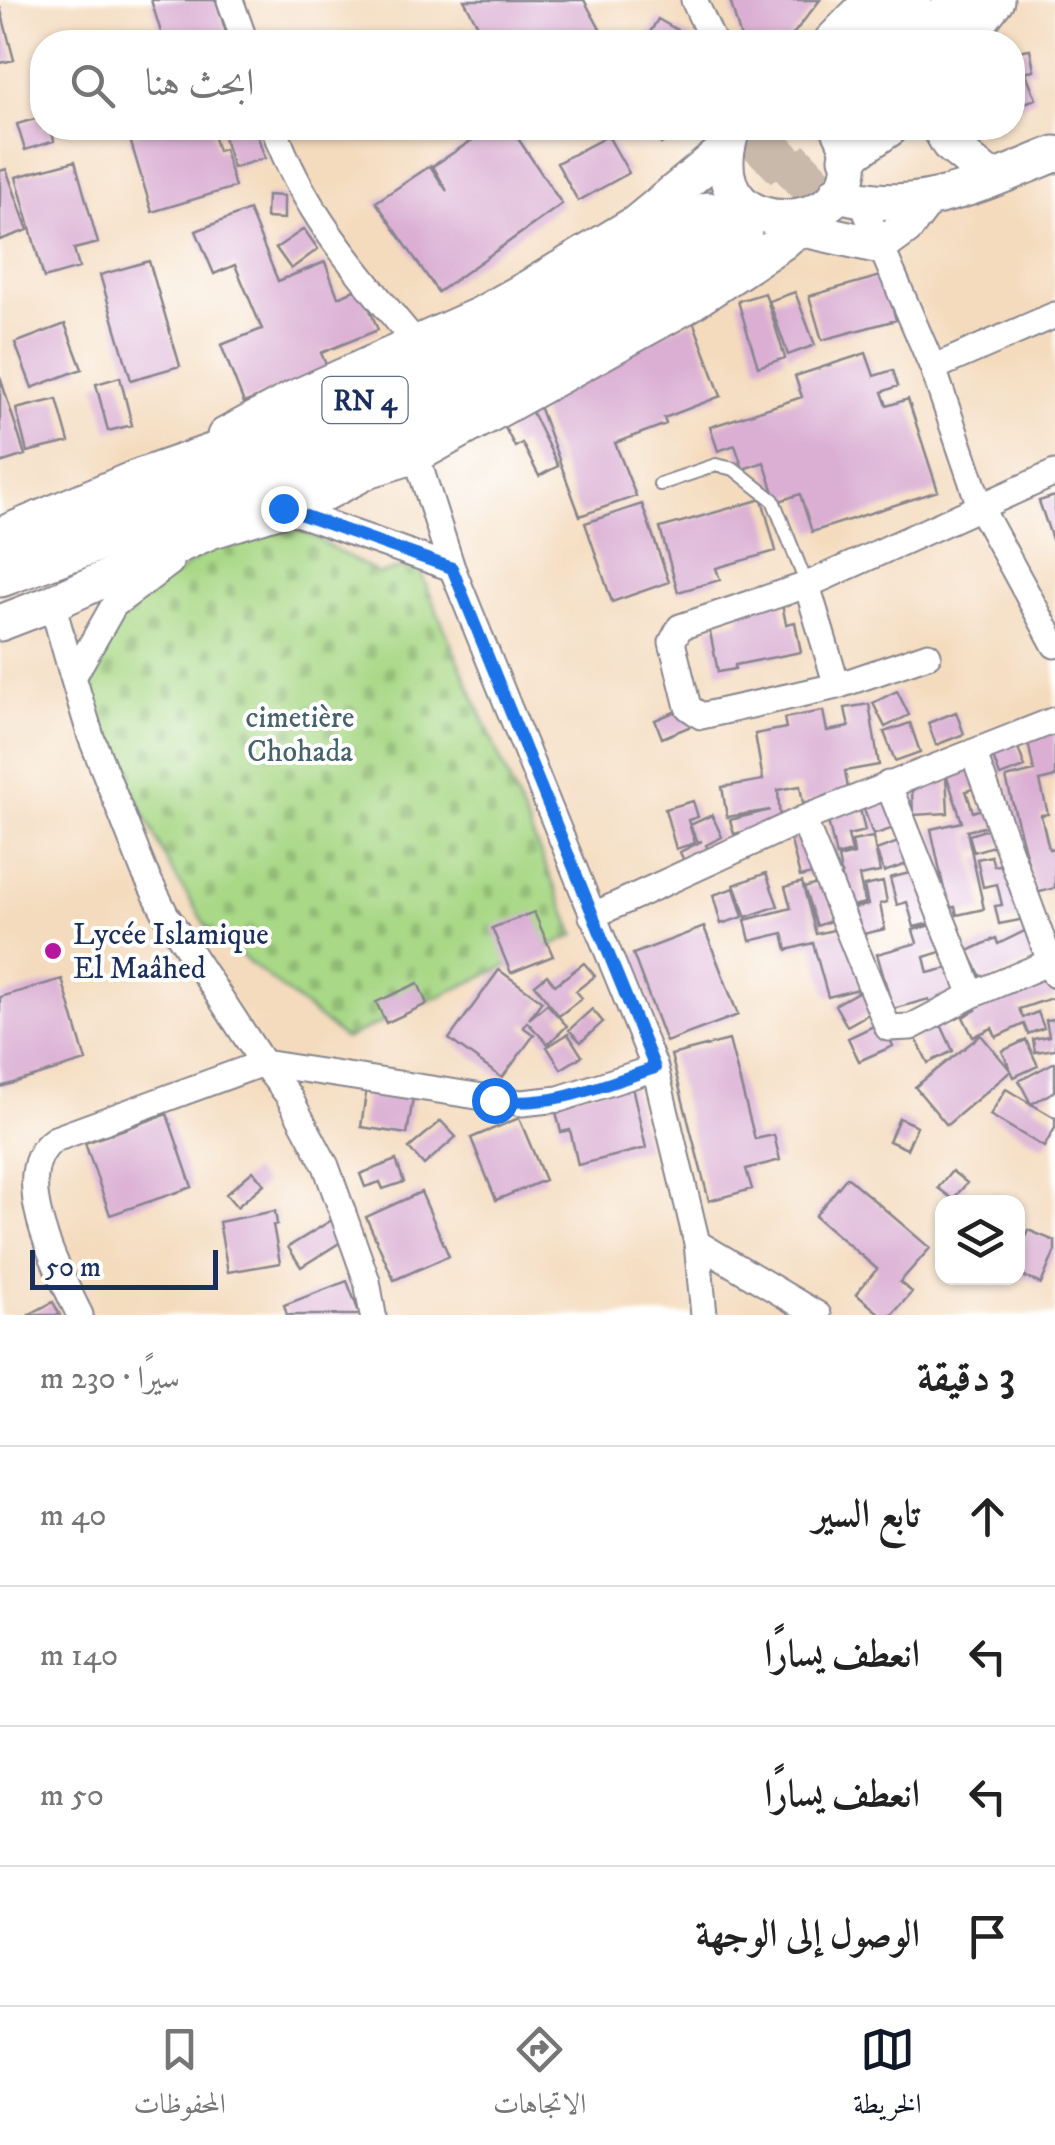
<!DOCTYPE html>
<html lang="ar">
<head>
<meta charset="utf-8">
<style>
  :root { --surface:#fff; --page:#f2f2f2; --text:#222; --muted:#767676; --line:#e0e0e0; --accent:#111827 }
  body { margin:0; font-family:"IM FELL DW Pica",Amiri,serif; background:var(--page); color:var(--text); direction:rtl }
  .controls { position:absolute; right:30px; bottom:30px; display:grid; overflow:hidden; border-radius:20px; box-shadow:0 2px 8px #0004 }
  .controls button { width:90px; height:90px; display:grid; place-items:center; padding:0; border:0; border-bottom:2px solid var(--line); background:var(--surface); color:var(--text); font:50px sans-serif }
  .scale { position:absolute; left:30px; bottom:25px; width:188px; box-sizing:border-box; padding-left:10px; border:5px solid #1b2f5e; border-top:0; font-size:28px; line-height:35px; white-space:nowrap; color:#1b2f5e; -webkit-text-stroke:8px #fff; paint-order:stroke }
  .stop { position:absolute; width:30px; height:30px; margin:-22px; border:8px solid #1a73e8; border-radius:50%; background:#fff }
  .stop.end { background:#1a73e8; border-color:#fff; box-shadow:0 2px 10px #0008 }
  .list { margin:0; padding:0; list-style:none }
  h2 { display:flex; justify-content:space-between; align-items:center; height:130px; margin:0; padding:0 40px; font-size:42px }
  h2 small { font-size:32px; font-weight:400; color:var(--muted) }
  .list li { display:grid; grid-template-columns:65px 1fr auto; gap:30px; align-items:center; box-sizing:border-box; height:140px; padding:0 40px; border-top:2px solid var(--line) }
  .list b { display:block; font-size:38px; white-space:nowrap }
  .list em { font-size:32px; font-style:normal; color:var(--muted) }
  .icon { flex:none; width:55px; height:55px; fill:none; stroke:currentColor; stroke-width:2; stroke-linecap:round; stroke-linejoin:round }
  .map { position:relative; flex:none; width:1055px; height:1315px; overflow:hidden; direction:ltr }
  .search { position:absolute; background:var(--surface); box-shadow:0 2px 8px #0004; left:30px; right:30px; top:30px; height:110px; display:flex; align-items:center; gap:25px; box-sizing:border-box; padding:0 35px; border-radius:40px; color:var(--muted); font-size:38px }
  .sheet { height:690px; background:var(--surface) }
  nav { display:flex; justify-content:space-around; align-items:center; box-sizing:border-box; height:140px; border-top:2px solid var(--line); background:var(--surface); font-size:28px; color:var(--muted) }
  nav a { display:grid; justify-items:center; gap:5px }
  nav .on { color:var(--accent) }
  .map>svg:first-child { display:block }
  .cemetery { fill:url(#cemetery-stones); stroke:#628472; stroke-width:2.5 }
  .building { fill:#daafd3 }
  .lines { fill:none; stroke-linecap:round; stroke-linejoin:round }
  .highway-tunnel { stroke:#c9b9ab; stroke-width:45; stroke-dasharray:45 22; stroke-linecap:butt }
  .lane-casing { stroke:#88858e; stroke-width:16 }
  .street-casing { stroke:#88858e; stroke-width:29 }
  .secondary-casing { stroke:#88858e; stroke-width:39 }
  .highway-casing { stroke:#88858e; stroke-width:49 }
  .lane { stroke:#fff; stroke-width:12 }
  .street { stroke:#fff; stroke-width:25 }
  .secondary { stroke:#fff; stroke-width:35 }
  .highway { stroke:#fff; stroke-width:45 }
  .route { stroke:#1a73e8; stroke-width:12 }
  .poi-dot { fill:#b5179e; stroke:#fff; stroke-width:4 }
  .labels { text-anchor:middle; stroke-width:8; stroke-linejoin:round; paint-order:stroke }
  .shield { fill:#fff; stroke:#5f6d8e; stroke-width:2.5 }
  .shield-label { font-size:28px; font-weight:bold; fill:#1b2f5e }
  .park-label { font-size:30px; fill:#46626a; stroke:#fff }
  .poi-label { font-size:30px; fill:#1b2f5e; stroke:#fff; text-anchor:start }
</style>
</head>
<body>
<div class="map">
<svg width="1055" height="1315" viewBox="0 0 1055 1315">
  <defs>
    <pattern id="cemetery-stones" width="16" height="16" patternUnits="userSpaceOnUse" patternTransform="scale(2.5)"><rect width="16" height="16" fill="#a9d886"/><path d="M2 7V4a2 2 0 0 1 4 0v3zM10 15v-3a2 2 0 0 1 4 0v3z" fill="#91ba76"/></pattern>
  </defs>
  <rect width="100%" height="100%" fill="#fff"/>
  <filter id="ink" filterUnits="userSpaceOnUse"><feTurbulence type="fractalNoise" baseFrequency=".01" numOctaves="2"/><feDisplacementMap in="SourceGraphic" scale="20" xChannelSelector="R" yChannelSelector="G"/><feConvolveMatrix kernelMatrix="1 2 1 2 8 2 1 2 1" color-interpolation-filters="sRGB"/></filter>
  <filter id="wash" filterUnits="userSpaceOnUse"><feTurbulence type="fractalNoise" baseFrequency=".0048" numOctaves="4" result="noise"/><feDisplacementMap in="SourceGraphic" scale="40" xChannelSelector="R" yChannelSelector="G"/><feGaussianBlur stdDeviation="2.25" result="paint"/><feColorMatrix in="noise" values="0 0 0 0 0 0 0 0 0 0 0 0 0 0 0 0 0 1.4 0 .05"/><feComposite in="paint" operator="in"/></filter>
  <g filter="url(#wash)">
    <rect width="100%" height="100%" fill="#f4dbbe"/>
    <path class="cemetery" d="M 289,523 L 379,574 L 417,564 L 575,935 L 345,1039 L 208,929 L 171,869 L 93,708 L 93,661 L 120,610 L 177,574 L 220,540 Z"/>
    <g id="blocks">
      <path class="building" d="M 151,0 L 216,0 L 229,42 L 164,42 Z
        M 464,0 L 584,0 L 607,42 L 487,42 Z
        M 730,0 L 820,0 L 787,42 L 742,42 Z
        M 0,7 L 14,60 L 0,63 Z
        M 658,19 L 698,42 L 644,42 Z
        M 1030,49 L 1034,70 L 1022,72 L 1018,51 Z
        M 1026,73 L 1036,99 L 1016,106 L 1012,79 Z
        M 42,117 L 42,128 L 51,128 L 54,141 L 25,150 L 17,124 Z
        M 157,128 L 211,128 L 218,151 L 224,149 L 235,187 L 152,212 L 129,136 Z
        M 221,128 L 255,128 L 265,158 L 233,168 Z
        M 491,128 L 511,128 L 562,204 L 438,292 L 376,202 L 430,166 L 447,191 L 433,166 Z
        M 649,128 L 675,128 L 678,132 L 661,144 Z
        M 608,136 L 629,173 L 578,201 L 557,163 Z
        M 75,161 L 98,243 L 74,249 L 79,268 L 44,278 L 16,177 Z
        M 6,169 L 28,230 L 0,240 L 0,171 Z
        M 267,195 L 284,196 L 284,219 L 266,218 Z
        M 249,210 L 278,281 L 325,262 L 338,297 L 361,287 L 378,330 L 321,353 L 328,369 L 244,403 L 221,345 L 262,329 L 235,265 L 214,274 L 196,231 Z
        M 304,229 L 318,249 L 291,269 L 276,248 Z
        M 149,261 L 180,366 L 131,380 L 100,275 Z
        M 884,275 L 896,320 L 822,340 L 809,296 Z
        M 795,292 L 815,345 L 788,355 L 769,301 Z
        M 765,293 L 785,358 L 758,367 L 738,301 Z
        M 693,321 L 721,396 L 664,418 L 666,424 L 615,443 L 636,496 L 580,516 L 530,382 Z
        M 65,324 L 82,369 L 32,388 L 15,343 Z
        M 866,353 L 874,376 L 893,370 L 898,386 L 882,392 L 887,406 L 908,399 L 938,491 L 812,532 L 800,494 L 777,502 L 764,462 L 743,469 L 735,445 L 718,451 L 710,427 L 802,397 L 795,376 Z
        M 0,377 L 25,455 L 0,463 Z
        M 120,377 L 132,425 L 108,431 L 96,384 Z
        M 57,399 L 69,442 L 27,452 L 16,409 Z
        M 527,402 L 558,466 L 539,476 L 522,443 L 515,447 L 499,416 Z
        M 1055,496 L 1055,544 L 1054,545 L 1039,501 Z
        M 762,499 L 776,551 L 716,568 L 720,580 L 678,592 L 660,528 Z
        M 642,504 L 669,582 L 612,602 L 585,523 Z
        M 781,599 L 786,624 L 795,622 L 801,652 L 735,665 L 735,669 L 718,672 L 709,627 L 741,621 L 738,607 Z
        M 897,691 L 909,715 L 885,727 L 873,703 Z
        M 869,704 L 879,765 L 845,771 L 849,795 L 803,803 L 800,786 L 778,790 L 780,823 L 734,834 L 730,820 L 770,810 L 727,817 L 722,787 L 763,780 L 755,734 L 786,728 L 784,718 L 823,711 L 827,731 L 849,727 L 845,708 Z
        M 684,708 L 691,726 L 662,738 L 655,720 Z
        M 956,712 L 964,734 L 936,745 L 928,723 Z
        M 910,723 L 920,752 L 895,761 L 884,732 Z
        M 1055,731 L 1055,777 L 1040,781 L 1048,814 L 1041,815 L 1049,849 L 1055,848 L 1055,888 L 1036,893 L 1006,778 L 1034,771 L 1027,737 Z
        M 1014,737 L 1025,767 L 1000,776 L 989,746 Z
        M 975,753 L 985,785 L 966,791 L 973,812 L 993,805 L 999,823 L 967,831 L 984,909 L 957,915 L 955,907 L 948,908 L 931,829 L 962,822 L 946,774 L 948,813 L 913,815 L 911,766 Z
        M 887,789 L 900,826 L 873,835 L 860,798 Z
        M 857,795 L 865,831 L 848,835 L 852,852 L 836,856 L 824,803 Z
        M 693,801 L 698,817 L 688,820 L 695,843 L 676,849 L 665,809 Z
        M 712,815 L 722,837 L 706,845 L 712,859 L 688,870 L 680,852 L 702,841 L 698,842 L 690,825 Z
        M 787,825 L 817,846 L 823,871 L 800,877 Z
        M 1001,825 L 1006,842 L 974,852 L 969,835 Z
        M 873,837 L 880,872 L 859,876 L 865,903 L 848,907 L 838,858 L 854,854 L 852,841 Z
        M 912,837 L 921,859 L 884,872 L 876,850 Z
        M 991,856 L 994,866 L 1018,861 L 1030,918 L 999,924 L 995,906 L 1002,905 L 997,884 L 983,887 L 977,859 Z
        M 929,868 L 943,920 L 914,927 L 907,902 L 897,905 L 890,878 Z
        M 766,873 L 778,906 L 746,917 L 734,885 Z
        M 802,882 L 816,934 L 846,927 L 862,988 L 828,997 L 813,943 L 787,950 L 783,933 L 750,941 L 745,920 L 791,908 L 785,887 Z
        M 823,882 L 836,919 L 817,926 L 804,888 Z
        M 883,882 L 887,902 L 880,904 L 885,929 L 859,935 L 854,908 L 868,905 L 864,886 Z
        M 734,888 L 743,917 L 721,924 L 713,895 Z
        M 534,912 L 553,956 L 511,973 L 492,928 Z
        M 942,922 L 950,949 L 924,957 L 928,973 L 960,965 L 970,1002 L 933,1013 L 929,999 L 893,1009 L 877,954 L 917,943 L 913,930 Z
        M 1039,924 L 1051,951 L 984,983 L 968,951 L 996,938 L 998,944 Z
        M 704,927 L 738,1015 L 666,1042 L 633,954 Z
        M 584,963 L 595,976 L 576,991 L 582,998 L 559,1016 L 535,985 L 547,975 L 555,985 Z
        M 499,970 L 542,1001 L 529,1019 L 547,1004 L 567,1026 L 548,1044 L 527,1022 L 523,1027 L 534,1035 L 502,1078 L 449,1039 Z
        M 1055,976 L 1055,997 L 1019,1009 L 1023,1018 L 1038,1012 L 1044,1028 L 1028,1034 L 1024,1024 L 996,1037 L 992,1028 L 973,1037 L 963,1017 L 976,1010 L 971,1000 Z
        M 62,979 L 86,1061 L 0,1087 L 0,997 Z
        M 418,983 L 427,1004 L 386,1023 L 376,1002 Z
        M 865,988 L 877,1009 L 847,1026 L 835,1005 Z
        M 592,1009 L 603,1022 L 581,1042 L 569,1030 Z
        M 938,1018 L 953,1051 L 928,1063 L 912,1030 Z
        M 1055,1019 L 1055,1049 L 1035,1052 L 1033,1039 L 1049,1036 L 1046,1020 Z
        M 882,1022 L 893,1046 L 859,1061 L 848,1038 Z
        M 568,1034 L 582,1056 L 561,1069 L 547,1047 Z
        M 981,1035 L 1011,1071 L 947,1125 L 915,1087 Z
        M 729,1040 L 755,1139 L 774,1135 L 780,1160 L 746,1169 L 752,1189 L 709,1201 L 671,1055 Z
        M 1026,1040 L 1038,1066 L 1014,1077 L 1002,1051 Z
        M 1055,1062 L 1055,1091 L 1031,1104 L 1019,1081 Z
        M 369,1073 L 416,1080 L 407,1134 L 361,1127 Z
        M 631,1082 L 646,1148 L 578,1165 L 570,1130 L 561,1132 L 553,1100 Z
        M 1006,1089 L 1055,1118 L 1055,1128 L 1044,1147 L 990,1115 Z
        M 167,1114 L 192,1187 L 110,1215 L 85,1143 Z
        M 519,1118 L 545,1180 L 496,1200 L 471,1138 Z
        M 899,1118 L 917,1126 L 907,1149 L 889,1141 Z
        M 441,1121 L 456,1137 L 424,1165 L 409,1148 Z
        M 396,1160 L 404,1182 L 383,1189 L 380,1182 L 365,1187 L 360,1174 Z
        M 253,1171 L 264,1184 L 237,1207 L 226,1194 Z
        M 952,1171 L 967,1183 L 953,1199 L 938,1188 Z
        M 847,1177 L 930,1248 L 900,1282 L 912,1292 L 892,1315 L 881,1315 L 856,1294 L 877,1269 L 815,1216 Z
        M 421,1192 L 449,1256 L 394,1280 L 366,1217 Z
        M 275,1211 L 277,1224 L 273,1225 L 280,1263 L 228,1272 L 219,1222 Z
        M 332,1220 L 344,1240 L 301,1267 L 288,1247 Z
        M 1028,1230 L 1055,1241 L 1055,1251 L 1041,1284 L 1018,1274 L 1018,1255 Z
        M 347,1281 L 360,1315 L 287,1315 L 284,1305 Z
        M 53,1302 L 60,1315 L 28,1315 Z"/>
    </g>
  </g>
  <g filter="url(#ink)">
    <use href="#blocks" fill-opacity="0" stroke="#88858e" stroke-width="2.5"/>
    <g class="lines">
      <path class="highway-tunnel" d="M 708,215 L 794,128
        M 739,238 L 855,128"/>
      <defs>
        <path id="lane" d="M 660,484 L 716,465 L 734,469 L 773,500 L 807,585"/>
        <path id="street" d="M 230,0 L 245,42
          M 694,0 L 713,42
          M 274,128 C 303,212 361,277 417,344
          M 861,200 L 933,368 L 981,509 L 1055,645
          M 933,368 L 1055,315
          M 416,455 L 452,568 L 655,1068 L 697,1243 L 704,1315
          M 283,508 L 452,568
          M 807,585 L 837,686
          M 52,603 L 73,677 L 114,605 L 170,563
          M 928,655 L 837,686 L 701,716 L 688,707 L 672,642 L 680,627 L 807,585 L 1055,473
          M 73,677 L 91,737 L 144,871 L 166,915 L 263,1063 L 288,1095 L 326,1166 L 367,1281 L 373,1315
          M 973,752 L 1055,975
          M 888,784 L 972,995
          M 803,819 L 888,1028 L 911,1027 L 972,995 L 1050,962
          M 592,916 L 803,819 L 1055,720
          M 697,1243 L 818,1315
          M 80,1315 C 60,1275 5,1172 55,1139 L 263,1063 L 522,1103 L 559,1099 L 655,1068"/>
        <path id="secondary" d="M 831,42 L 872,0
          M 964,42 L 996,0
          M 940,128 L 949,144 L 992,179
          M 731,133 C 692,260 897,232 839,128
          M 847,158 L 890,128
          M 837,193 C 915,219 984,182 1055,154
          M 799,228 L 880,246 L 906,227 L 925,202
          M 225,436 L 295,398 L 480,315 L 530,287 L 635,224 L 725,150
          M 0,623 L 52,603 L 210,531 L 313,499 L 371,469 L 416,455 L 686,306 L 781,243 L 814,214"/>
        <path id="highway" d="M 875,42 L 909,0
          M 930,42 L 961,0
          M 0,541 L 137,483 L 315,421 L 513,339 L 633,270 L 708,215
          M 0,574 C 152,517 308,470 457,403 C 558,358 648,302 739,238"/>
      </defs>
      <use href="#lane" class="lane-casing"/>
      <use href="#street" class="street-casing"/>
      <use href="#secondary" class="secondary-casing"/>
      <use href="#highway" class="highway-casing"/>
      <use href="#lane" class="lane"/>
      <use href="#street" class="street"/>
      <use href="#secondary" class="secondary"/>
      <use href="#highway" class="highway"/>
    </g>
  </g>
  <g class="lines" filter="url(#ink)">
    <path class="route" d="M 283,508 L 452,568 L 655,1068 C 599,1086 554,1108 494,1100"/>
  </g>
  <circle class="poi-dot" cx="53" cy="951" r="10"/>
  <g class="labels">
    <rect class="shield" x="322.5" y="377" width="85" height="46" rx="8"/>
    <g class="shield-label">
      <text x="365" y="410">RN 4</text>
    </g>
    <g class="park-label">
      <text x="300" y="727">cimetière<tspan x="300" dy="34">Chohada</tspan></text>
    </g>
    <g class="poi-label">
      <text x="73" y="944">Lycée Islamique<tspan x="73" dy="34">El Maâhed</tspan></text>
    </g>
  </g>
</svg>
<div class="controls">
<button><svg class="icon" aria-label="layers" viewBox="0 0 24 24"><path d="M12 4l9 5-9 5-9-5zM3 14l9 5 9-5"/></svg></button>
</div>
<div class="scale">50 m</div>
<div class="stop" style="left:494px;top:1100px"></div>
<div class="stop end" style="left:283px;top:508px"></div>
<div class="search"><svg class="icon" aria-label="search" viewBox="0 0 24 24"><circle cx="10" cy="10" r="6"/><path d="M15 15l6 6"/></svg>ابحث هنا</div>
</div>
<section class="sheet">
<h2>3 دقيقة<small>سيرًا · 230 m</small></h2>
<ul class="list">
<li><svg class="icon" aria-label="ahead" viewBox="0 0 24 24"><path d="M12 20V5M6 11l6-6 6 6"/></svg><div><b>تابع السير</b></div><em>40 m</em></li>
<li><svg class="icon" aria-label="left" viewBox="0 0 24 24"><path d="M17 20v-9H6M10 6l-5 5 5 5"/></svg><div><b>انعطف يسارًا</b></div><em>140 m</em></li>
<li><svg class="icon" aria-label="left" viewBox="0 0 24 24"><path d="M17 20v-9H6M10 6l-5 5 5 5"/></svg><div><b>انعطف يسارًا</b></div><em>50 m</em></li>
<li><svg class="icon" aria-label="arrive" viewBox="0 0 24 24"><path d="M6 21V4h12l-3 4 3 4H6"/></svg><div><b>الوصول إلى الوجهة</b></div></li>
</ul>
</section>
<nav>
<a class="on"><svg class="icon" aria-label="map" viewBox="0 0 24 24"><path d="M3 6l6-2 6 2 6-2v14l-6 2-6-2-6 2zM9 4v14M15 6v14"/></svg>الخريطة</a>
<a><svg class="icon" aria-label="directions" viewBox="0 0 24 24"><path d="M12 3l9 9-9 9-9-9zM9 14v-3h6M13 9l2 2-2 2"/></svg>الاتجاهات</a>
<a><svg class="icon" aria-label="saved" viewBox="0 0 24 24"><path d="M7 4h10v16l-5-4-5 4z"/></svg>المحفوظات</a>
</nav>
</body>
</html>
